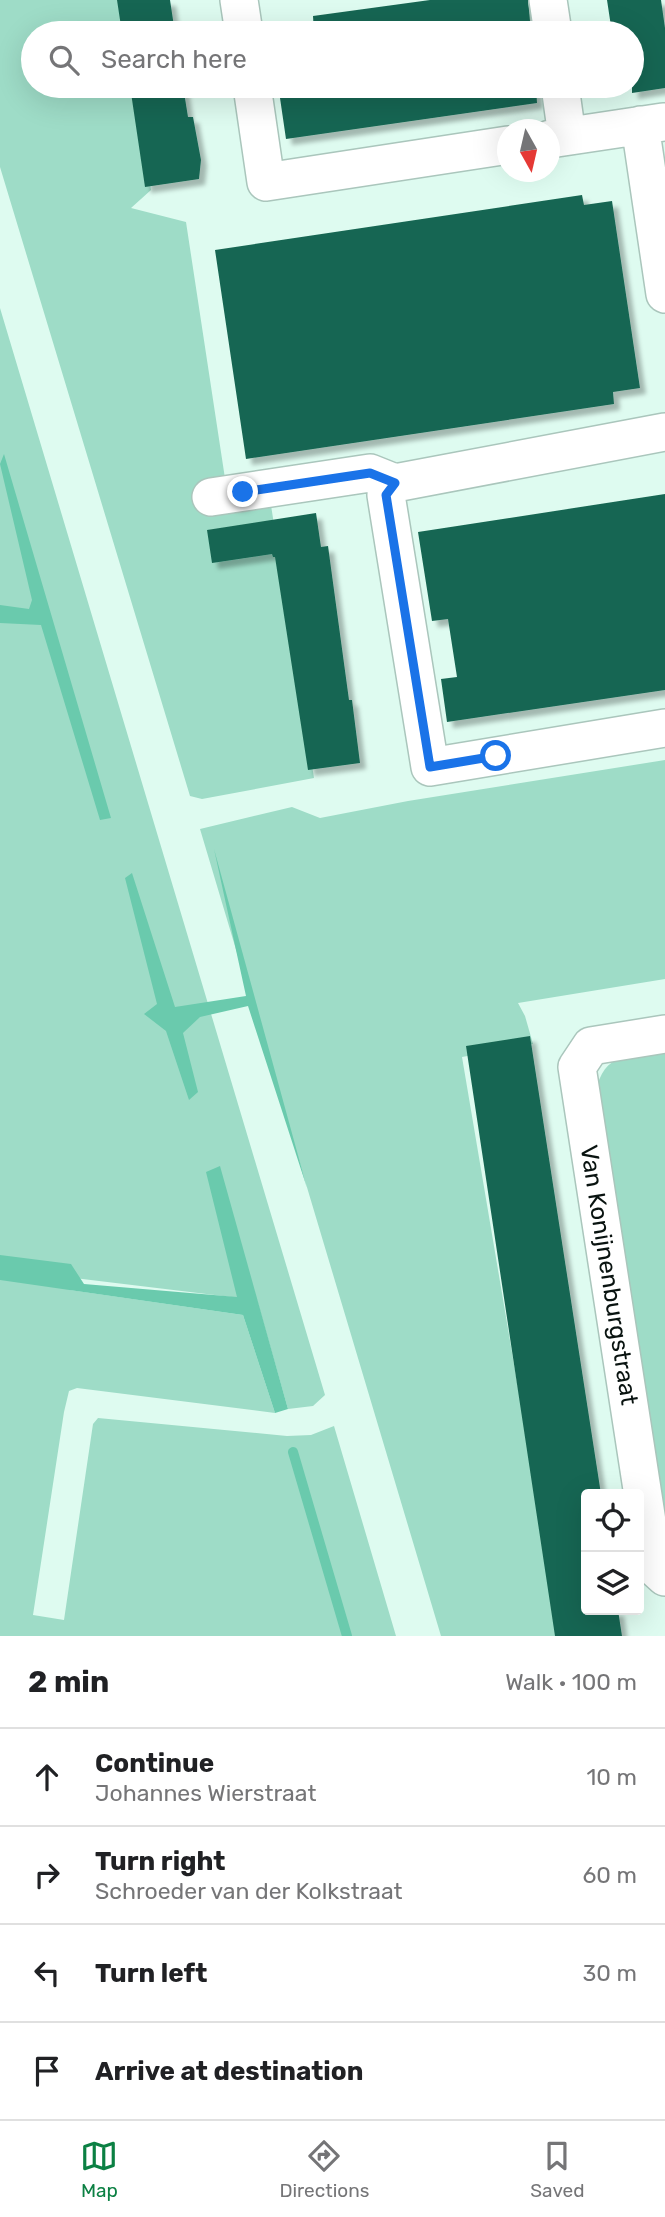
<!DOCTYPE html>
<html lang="en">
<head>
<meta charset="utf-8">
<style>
  :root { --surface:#fff; --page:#f2f2f2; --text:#202124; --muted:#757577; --line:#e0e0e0; --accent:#0b8043 }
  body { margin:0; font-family:Rubik,sans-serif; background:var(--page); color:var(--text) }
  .controls { position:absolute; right:21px; bottom:21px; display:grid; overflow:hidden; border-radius:7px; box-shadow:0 7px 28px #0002 }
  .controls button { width:63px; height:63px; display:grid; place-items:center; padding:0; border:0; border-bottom:2px solid var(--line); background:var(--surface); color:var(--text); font:35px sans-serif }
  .compass { position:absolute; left:497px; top:119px; width:63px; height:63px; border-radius:50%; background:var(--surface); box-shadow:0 7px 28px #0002; rotate:172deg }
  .stop { position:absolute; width:21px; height:21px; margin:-16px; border:5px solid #1a73e8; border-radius:50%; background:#fff }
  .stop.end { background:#1a73e8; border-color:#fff; box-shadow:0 2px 7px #0008 }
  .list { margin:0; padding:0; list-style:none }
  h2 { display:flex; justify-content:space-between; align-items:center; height:91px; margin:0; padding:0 28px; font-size:30px }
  h2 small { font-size:23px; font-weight:400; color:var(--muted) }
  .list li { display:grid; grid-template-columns:46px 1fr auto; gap:21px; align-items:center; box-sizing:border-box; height:98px; padding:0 28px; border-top:2px solid var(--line) }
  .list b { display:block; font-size:26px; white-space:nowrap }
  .list p { margin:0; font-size:23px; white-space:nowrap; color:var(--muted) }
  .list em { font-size:23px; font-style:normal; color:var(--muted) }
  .icon { flex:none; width:38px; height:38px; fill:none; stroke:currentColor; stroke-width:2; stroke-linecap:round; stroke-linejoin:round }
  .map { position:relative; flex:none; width:665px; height:1636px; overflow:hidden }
  .search { position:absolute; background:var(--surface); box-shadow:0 7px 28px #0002; left:21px; right:21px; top:21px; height:77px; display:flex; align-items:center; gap:18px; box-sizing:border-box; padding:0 24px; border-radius:38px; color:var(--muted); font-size:26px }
  .sheet { height:483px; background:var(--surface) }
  nav { display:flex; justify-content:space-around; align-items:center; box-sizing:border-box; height:98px; border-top:2px solid var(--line); background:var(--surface); font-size:19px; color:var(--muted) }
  nav a { display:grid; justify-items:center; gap:4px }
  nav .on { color:var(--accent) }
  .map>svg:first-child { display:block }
  .green { fill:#9edcc7 }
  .water { fill:#6acaad }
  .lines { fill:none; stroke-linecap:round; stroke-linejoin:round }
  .stream { stroke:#6acaad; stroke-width:10 }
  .building { fill:#176652; filter:url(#shadow) }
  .minor-casing { stroke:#aac6bc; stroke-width:40 }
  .minor { stroke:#fff; stroke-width:37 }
  .route { stroke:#1a73e8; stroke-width:9 }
  .labels { text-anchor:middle; stroke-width:7; stroke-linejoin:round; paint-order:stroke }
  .street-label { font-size:24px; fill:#091310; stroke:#fff }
</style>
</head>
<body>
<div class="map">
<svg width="665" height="1636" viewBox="0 0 665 1636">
  <defs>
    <filter id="shadow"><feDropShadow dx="6" dy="6" stdDeviation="2" flood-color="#0004"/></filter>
  </defs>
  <rect width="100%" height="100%" fill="#defbf0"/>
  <path class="green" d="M 0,0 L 119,0 L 125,33 L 33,33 L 33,86 L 133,86 L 151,190 L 131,208 L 186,222 L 226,485 L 267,480 L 314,778 L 202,799 L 190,796 L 0,167 Z
    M 0,308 L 325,1395 L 313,1406 L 288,1409 L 257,1300 L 66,1277 L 70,1290 L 243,1315 L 275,1413 L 77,1388 L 69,1391 L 64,1412 L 33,1615 L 64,1620 L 93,1424 L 98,1418 L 287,1436 L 311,1435 L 334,1426 L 396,1636 L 0,1636 Z
    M 665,760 L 665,979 L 518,1003 L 525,1016 L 533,1044 L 462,1057 L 560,1636 L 441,1636 L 200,829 L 292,807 L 320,818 L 408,801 Z
    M 665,1051 L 665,1553 L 596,1092 C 603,1052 631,1055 665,1051 Z"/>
  <path class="water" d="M 4,454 L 111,818 L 100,820 L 41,625 L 0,623 L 0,605 L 29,609 L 32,600 L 0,464 Z
    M 214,849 L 307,1188 L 248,1006 L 200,1017 L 183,1033 L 198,1092 L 189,1100 L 166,1031 L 144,1014 L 157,1004 L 125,878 L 132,873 L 175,1007 L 246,996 Z
    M 220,1166 L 288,1409 L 275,1413 L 243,1315 L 0,1280 L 0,1255 L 71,1264 L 84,1284 L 237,1297 L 206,1172 Z"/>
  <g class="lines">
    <path class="stream" d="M 293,1452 L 347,1636"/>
  </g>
  <path class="building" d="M 117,0 L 170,0 L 175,33 L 122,33 Z
    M 430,0 L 528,0 L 530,21 L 457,33 L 314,33 L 313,16 Z
    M 607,0 L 661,0 L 665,28 L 665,88 L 632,93 L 632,33 L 612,33 Z
    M 130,86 L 183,86 L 188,117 L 193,117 L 201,160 L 199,179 L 145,187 Z
    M 357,86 L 536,86 L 537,103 L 286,139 L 280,98 Z
    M 582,195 L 584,205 L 612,201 L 640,388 L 613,392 L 614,404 L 246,459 L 215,250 Z
    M 665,494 L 665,690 L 447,722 L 441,679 L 457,677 L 448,619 L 432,621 L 418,532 Z
    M 316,513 L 321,547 L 328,546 L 349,700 L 352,700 L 360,763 L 308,770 L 275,557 L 273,557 L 272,554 L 212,563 L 207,530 Z
    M 530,1036 L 601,1494 L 586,1494 L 586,1610 L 618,1610 L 622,1636 L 555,1636 L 466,1046 Z"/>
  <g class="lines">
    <defs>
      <path id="minor" d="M 239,0 L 244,33
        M 548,0 L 553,33
        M 252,86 L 266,182 L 508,145
        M 560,86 L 567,136
        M 640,125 L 665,294
        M 550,139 L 663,122
        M 665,432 L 395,483 L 386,495 L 430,767 L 665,728
        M 211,497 L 370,473 L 395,483
        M 665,1034 L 591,1046 L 577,1067 L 654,1567 L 665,1577"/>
    </defs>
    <use href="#minor" class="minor-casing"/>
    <use href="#minor" class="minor"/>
  </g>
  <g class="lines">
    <path class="route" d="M 243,492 L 370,473 L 395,483 L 386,495 L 430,767 L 496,756"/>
  </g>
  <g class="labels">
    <g class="street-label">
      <text transform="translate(609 1275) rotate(81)" y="8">Van Konijnenburgstraat</text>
    </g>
  </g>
</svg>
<div class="controls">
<button><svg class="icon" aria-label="locate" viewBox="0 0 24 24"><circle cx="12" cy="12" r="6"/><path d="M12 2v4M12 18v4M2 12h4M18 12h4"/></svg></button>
<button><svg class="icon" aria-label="layers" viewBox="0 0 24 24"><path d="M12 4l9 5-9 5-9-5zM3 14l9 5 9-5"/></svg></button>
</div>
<svg class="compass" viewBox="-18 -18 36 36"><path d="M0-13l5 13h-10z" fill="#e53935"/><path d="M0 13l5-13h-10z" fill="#757577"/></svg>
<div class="stop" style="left:496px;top:756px"></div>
<div class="stop end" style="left:243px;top:492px"></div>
<div class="search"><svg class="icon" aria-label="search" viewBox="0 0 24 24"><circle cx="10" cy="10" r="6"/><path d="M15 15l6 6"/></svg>Search here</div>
</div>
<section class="sheet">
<h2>2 min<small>Walk · 100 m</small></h2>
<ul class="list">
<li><svg class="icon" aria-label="ahead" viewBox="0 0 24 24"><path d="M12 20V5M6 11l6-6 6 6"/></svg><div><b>Continue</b><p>Johannes Wierstraat</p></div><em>10 m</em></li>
<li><svg class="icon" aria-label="right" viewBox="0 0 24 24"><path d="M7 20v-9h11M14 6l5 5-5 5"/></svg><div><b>Turn right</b><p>Schroeder van der Kolkstraat</p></div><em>60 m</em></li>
<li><svg class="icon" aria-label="left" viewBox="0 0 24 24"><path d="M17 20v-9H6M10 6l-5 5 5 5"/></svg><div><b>Turn left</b></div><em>30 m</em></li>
<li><svg class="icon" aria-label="arrive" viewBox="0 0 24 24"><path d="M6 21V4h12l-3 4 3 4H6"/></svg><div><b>Arrive at destination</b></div></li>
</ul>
</section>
<nav>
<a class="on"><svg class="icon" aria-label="map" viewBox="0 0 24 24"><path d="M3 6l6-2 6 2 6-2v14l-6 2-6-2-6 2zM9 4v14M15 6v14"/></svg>Map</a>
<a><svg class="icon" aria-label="directions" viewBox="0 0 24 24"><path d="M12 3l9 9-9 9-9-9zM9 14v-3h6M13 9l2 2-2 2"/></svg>Directions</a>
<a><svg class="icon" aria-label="saved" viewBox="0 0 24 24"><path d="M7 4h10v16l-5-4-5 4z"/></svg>Saved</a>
</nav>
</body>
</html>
